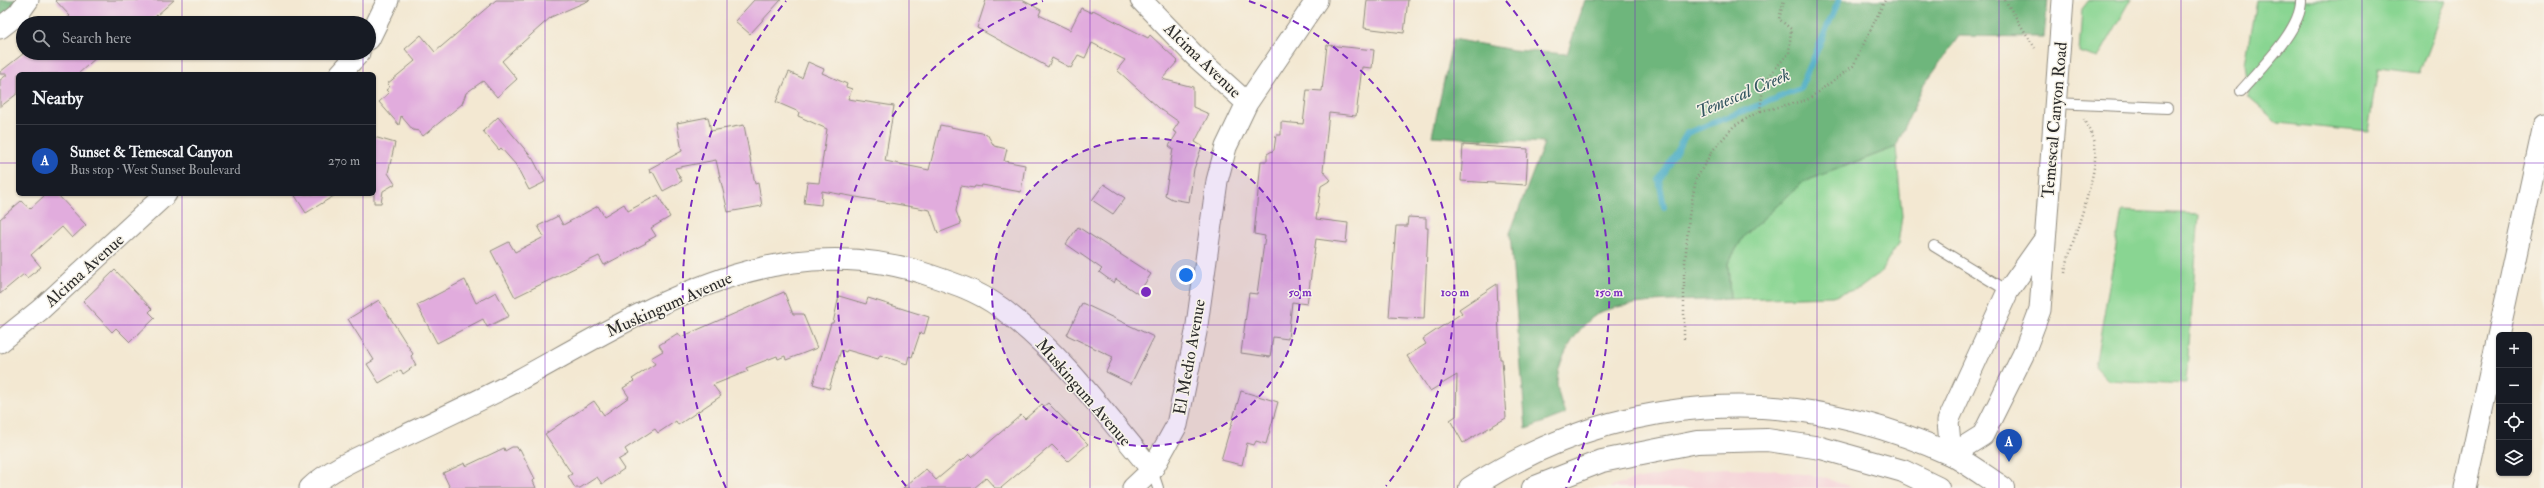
<!DOCTYPE html>
<html lang="en">
<head>
<meta charset="utf-8">
<style>
  :root { --surface:#171b24; --page:#242831; --text:#f1f3f6; --muted:#9ea1a6; --line:#363941; --accent:#d1495b }
  body { margin:0; font-family:"IM FELL Double Pica",serif; background:var(--page); color:var(--text) }
  .controls { position:absolute; right:12px; bottom:12px; display:grid; overflow:hidden; border-radius:6px; box-shadow:0 1px 3px #0004 }
  .controls button { width:36px; height:36px; display:grid; place-items:center; padding:0; border:0; border-bottom:1px solid var(--line); background:var(--surface); color:var(--text); font:20px sans-serif }
  .you { position:absolute; left:1186px; top:275px; width:14px; height:14px; margin:-10px; border:3px solid #fff; border-radius:50%; background:#1a73e8; box-shadow:0 0 0 6px #1a73e833 }
  .badge { display:grid; place-items:center; width:26px; height:26px; border-radius:50%; background:var(--accent); color:#fff; font-size:13px; font-weight:700 }
  .pin { position:absolute; translate:-50% -33px; filter:drop-shadow(0 1px 2px #0008) }
  .pin::after { content:''; position:absolute; top:21px; width:14px; height:12px; background:inherit; clip-path:polygon(0 0,100% 0,50% 100%) }
  .list { margin:0; padding:0; list-style:none }
  h2 { display:flex; justify-content:space-between; align-items:center; height:52px; margin:0; padding:0 16px; font-size:17px }
  h2 small { font-size:13px; font-weight:400; color:var(--muted) }
  .list li { display:grid; grid-template-columns:26px 1fr auto; gap:12px; align-items:center; box-sizing:border-box; height:72px; padding:0 16px; border-top:1px solid var(--line) }
  .list b { display:block; font-size:15px; white-space:nowrap }
  .list p { margin:0; font-size:13px; white-space:nowrap; color:var(--muted) }
  .list em { font-size:13px; font-style:normal; color:var(--muted) }
  .icon { flex:none; width:22px; height:22px; fill:none; stroke:currentColor; stroke-width:2; stroke-linecap:round; stroke-linejoin:round }
  .map { position:relative; flex:none; width:2544px; height:488px; overflow:hidden }
  .search { position:absolute; background:var(--surface); box-shadow:0 1px 3px #0004; left:16px; top:16px; width:360px; height:44px; display:flex; align-items:center; gap:10px; box-sizing:border-box; padding:0 14px; border-radius:22px; color:var(--muted); font-size:15px }
  .panel { position:absolute; background:var(--surface); box-shadow:0 1px 3px #0004; left:16px; top:72px; width:360px; height:124px; border-radius:6px }
  .map>svg:first-child { display:block }
  .built { fill:#f6cfd7 }
  .green { fill:#89d592; stroke:#5a805e }
  .forest { fill:#6eb67c; stroke:#4c7054 }
  .lines { fill:none; stroke-linecap:round; stroke-linejoin:round }
  .stream { stroke:#44aac4; stroke-width:6 }
  .building { fill:#e1acdd }
  .service-casing { stroke:#8f8a7e; stroke-width:12 }
  .minor-casing { stroke:#8f8a7e; stroke-width:23 }
  .secondary-casing { stroke:#8f8a7e; stroke-width:24 }
  .path { stroke:#8f8a7e; stroke-width:2.5; stroke-dasharray:1 3; stroke-linecap:butt }
  .service { stroke:#fff; stroke-width:10 }
  .minor { stroke:#fff; stroke-width:21 }
  .secondary { stroke:#fff; stroke-width:22 }
  .grid { fill:none; stroke:#7b2cbf; stroke-width:1; stroke-opacity:0.55 }
  .ring { fill:none; stroke:#7b2cbf; stroke-width:2; stroke-dasharray:7 5 }
  .labels { text-anchor:middle; stroke-width:3; stroke-linejoin:round; paint-order:stroke }
  .street-label { font-size:17px; fill:#2b2b2b; stroke:#f7f3e8 }
  .water-label { font-size:18px; font-style:italic; fill:#345761; stroke:#f7f3e8 }
  .centre { fill:#7b2cbf; stroke:#f7f3e8; stroke-width:2 }
  .ring-label { font-size:12px; text-anchor:middle; font-weight:bold; fill:#7b2cbf; stroke:#f7f3e8; stroke-width:3; stroke-linejoin:round; paint-order:stroke }
</style>
</head>
<body>
<div class="map">
<svg width="2544" height="488" viewBox="0 0 2544 488">
  <rect width="100%" height="100%" fill="#f7f3e8"/>
  <filter id="ink" filterUnits="userSpaceOnUse"><feTurbulence type="fractalNoise" baseFrequency=".025" numOctaves="2"/><feDisplacementMap in="SourceGraphic" scale="8" xChannelSelector="R" yChannelSelector="G"/><feConvolveMatrix kernelMatrix="1 2 1 2 8 2 1 2 1" color-interpolation-filters="sRGB"/></filter>
  <filter id="wash" filterUnits="userSpaceOnUse"><feTurbulence type="fractalNoise" baseFrequency=".012" numOctaves="4" result="noise"/><feDisplacementMap in="SourceGraphic" scale="16" xChannelSelector="R" yChannelSelector="G"/><feGaussianBlur stdDeviation="0.9" result="paint"/><feColorMatrix in="noise" values="0 0 0 0 0 0 0 0 0 0 0 0 0 0 0 0 0 1.4 0 .05"/><feComposite in="paint" operator="in"/></filter>
  <g filter="url(#wash)">
    <rect width="100%" height="100%" fill="#f3e8d2"/>
    <path class="built" d="M 1723,468 L 1776,470 L 1822,477 L 1854,488 L 1609,488 L 1629,481 L 1672,473 Z"/>
    <path class="green" d="M 2089,0 L 2131,0 L 2098,58 L 2079,52 L 2082,9 Z
      M 2256,0 L 2447,0 L 2419,73 L 2378,68 L 2368,132 L 2278,123 L 2249,98 L 2245,64 Z
      M 1896,147 L 1902,216 L 1898,244 L 1880,273 L 1860,288 L 1833,296 L 1730,299 L 1728,263 L 1744,236 L 1803,182 Z
      M 2122,211 L 2199,214 L 2186,384 L 2108,380 L 2095,366 Z"/>
    <path class="forest" d="M 0,0 L 28,0 L 0,28 Z
      M 1585,0 L 2048,0 L 2044,37 L 1959,36 L 1923,86 L 1896,147 L 1803,182 L 1744,236 L 1728,263 L 1730,299 C 1692,301 1643,299 1606,310 C 1583,317 1557,358 1557,382 C 1557,392 1562,404 1565,414 L 1526,429 L 1510,233 L 1544,143 L 1432,136 L 1453,39 L 1513,50 L 1567,54 Z"/>
    <g class="lines">
      <path class="stream" d="M 1664,207 L 1659,180 L 1687,133 L 1800,89 L 1839,0"/>
    </g>
    <g id="blocks">
      <path class="building" d="M 55,0 L 174,0 L 148,23 L 62,23 L 70,16 Z
        M 496,0 L 590,0 L 551,17 L 502,61 L 517,79 L 497,97 L 483,81 L 466,93 L 462,104 L 423,136 L 419,131 L 413,130 L 401,116 L 399,125 L 379,102 L 389,93 L 386,90 L 390,87 L 387,84 L 415,61 L 405,49 L 421,35 L 435,52 Z
        M 754,0 L 781,0 L 750,34 L 735,21 Z
        M 986,0 L 1022,0 L 1041,10 L 1039,15 L 1070,30 L 1081,8 L 1092,13 L 1093,10 L 1148,38 L 1150,35 L 1178,61 L 1162,79 L 1193,87 L 1193,107 L 1209,114 L 1195,142 L 1202,146 L 1194,169 L 1189,202 L 1172,199 L 1165,195 L 1173,149 L 1169,146 L 1177,133 L 1173,131 L 1179,122 L 1159,108 L 1117,70 L 1125,60 L 1092,43 L 1085,58 L 1078,55 L 1071,68 L 1052,58 L 1048,67 L 977,28 Z
        M 1367,0 L 1408,0 L 1404,33 L 1364,28 Z
        M 1327,45 L 1374,50 L 1372,68 L 1362,67 L 1356,116 L 1329,113 L 1323,171 L 1331,180 L 1321,186 L 1316,219 L 1348,223 L 1346,243 L 1316,239 L 1307,304 L 1292,302 L 1288,339 L 1273,337 L 1270,357 L 1241,353 L 1249,293 L 1257,294 L 1265,236 L 1254,234 L 1261,161 L 1267,161 L 1267,154 L 1274,150 L 1276,135 L 1281,135 L 1281,122 L 1303,124 L 1307,90 L 1322,91 Z
        M 24,53 L 96,53 L 98,56 L 78,74 L 18,74 L 18,93 L 0,107 L 0,80 L 8,74 L 0,74 L 0,72 Z
        M 808,62 L 824,69 L 822,73 L 847,84 L 846,87 L 852,89 L 848,99 L 894,106 L 885,161 L 929,170 L 940,125 L 987,134 L 994,146 L 1007,149 L 1004,161 L 1025,165 L 1021,192 L 982,185 L 981,187 L 975,186 L 974,188 L 961,186 L 956,211 L 961,224 L 938,233 L 930,210 L 822,191 L 821,205 L 804,203 L 807,182 L 819,183 L 827,129 L 798,116 L 799,112 L 776,102 L 789,72 L 802,78 Z
        M 498,117 L 533,159 L 545,182 L 529,190 L 516,165 L 501,148 L 499,150 L 483,131 Z
        M 708,117 L 711,131 L 744,125 L 755,184 L 758,183 L 762,206 L 728,212 L 716,160 L 675,168 L 682,181 L 663,191 L 653,172 L 650,173 L 649,169 L 682,151 L 677,123 Z
        M 374,137 L 395,143 L 388,173 L 395,184 L 383,191 L 381,203 L 374,203 Z
        M 1463,145 L 1528,149 L 1526,185 L 1461,181 Z
        M 1104,184 L 1125,198 L 1113,214 L 1092,200 Z
        M 46,194 L 57,194 L 86,225 L 72,238 L 62,227 L 31,255 L 41,267 L 27,278 L 24,274 L 0,294 L 0,219 L 21,201 L 30,209 Z
        M 294,194 L 337,194 L 306,213 Z
        M 658,195 L 670,217 L 651,228 L 656,236 L 645,242 L 646,243 L 604,265 L 599,256 L 515,297 L 491,251 L 509,242 L 515,252 L 544,237 L 538,226 L 558,216 L 563,225 L 598,206 L 604,216 L 624,204 L 628,211 Z
        M 1408,217 L 1426,218 L 1426,228 L 1428,228 L 1424,319 L 1389,317 L 1396,226 L 1407,226 Z
        M 1078,227 L 1151,274 L 1138,294 L 1116,279 L 1114,283 L 1099,272 L 1102,269 L 1066,244 Z
        M 115,270 L 152,309 L 149,312 L 155,318 L 130,342 L 116,328 L 112,332 L 83,301 Z
        M 465,280 L 476,303 L 496,292 L 509,316 L 487,327 L 483,319 L 437,343 L 417,305 Z
        M 1497,284 L 1500,359 L 1502,359 L 1506,418 L 1463,443 L 1450,420 L 1456,416 L 1457,375 L 1430,391 L 1407,356 L 1426,344 L 1423,339 L 1462,313 L 1459,309 Z
        M 784,292 L 793,314 L 803,314 L 817,348 L 786,360 L 785,356 L 778,359 L 777,356 L 746,368 L 748,371 L 713,385 L 721,396 L 678,425 L 676,421 L 658,433 L 655,429 L 625,449 L 628,454 L 618,460 L 624,469 L 602,484 L 597,477 L 580,488 L 575,488 L 568,476 L 572,474 L 545,434 L 594,401 L 604,415 L 629,397 L 623,388 L 634,381 L 632,379 L 655,364 L 651,358 L 663,351 L 659,345 L 678,333 L 681,337 Z
        M 839,296 L 866,304 L 868,298 L 929,317 L 924,334 L 920,333 L 912,357 L 909,356 L 907,364 L 880,355 L 878,359 L 847,350 L 846,352 L 841,350 L 829,389 L 813,384 L 831,323 L 833,323 Z
        M 379,300 L 413,354 L 411,356 L 416,365 L 403,374 L 401,370 L 379,383 L 367,364 L 374,360 L 348,319 Z
        M 1082,303 L 1154,337 L 1131,384 L 1106,372 L 1113,357 L 1067,335 Z
        M 1241,391 L 1278,402 L 1266,444 L 1256,441 L 1254,445 L 1247,443 L 1242,465 L 1221,460 Z
        M 1048,403 L 1088,444 L 1068,461 L 1052,445 L 1001,488 L 995,488 L 986,478 L 974,488 L 903,488 L 926,469 L 936,480 L 960,460 L 961,462 L 969,454 L 972,457 L 1021,415 L 1025,419 L 1042,404 L 1044,406 Z
        M 512,447 L 517,447 L 518,450 L 520,449 L 535,479 L 533,481 L 536,488 L 450,488 L 443,473 L 465,463 L 466,466 L 504,448 L 505,451 Z"/>
    </g>
  </g>
  <g filter="url(#ink)">
    <use href="#blocks" fill-opacity="0" stroke="#8f8a7e" stroke-width="1"/>
    <g class="lines">
      <defs>
        <path id="service" d="M 2241,91 C 2260,69 2302,29 2301,0
          M 2055,103 L 2167,108
          M 1934,246 L 2008,291
          M 1152,470 L 1158,488"/>
        <path id="minor" d="M 1141,0 L 1195,56 L 1247,103
          M 0,28 L 18,14 L 28,0
          M 369,39 L 388,0
          M 340,74 L 359,53
          M 2044,240 L 2008,291 L 1948,421 L 1951,455 L 1983,435 L 2023,355 L 2040,310 L 2063,0
          M 0,342 L 40,310 L 166,194
          M 310,488 C 330,469 366,454 391,442 C 434,422 477,402 519,380 C 648,309 780,222 932,276 C 962,286 985,294 1010,315 C 1065,358 1107,417 1152,470
          M 1133,488 L 1152,470 L 1177,425 L 1196,332 L 1217,181 L 1226,147 L 1247,103 L 1317,0
          M 2465,488 L 2544,125"/>
        <path id="secondary" d="M 1470,488 C 1618,392 1789,381 1950,454 C 1968,463 1986,477 2003,488
          M 1533,488 L 1602,461 L 1697,442 L 1767,440 L 1821,448 L 1903,471 L 1938,488"/>
      </defs>
      <use href="#service" class="service-casing"/>
      <use href="#minor" class="minor-casing"/>
      <use href="#secondary" class="secondary-casing"/>
      <path class="path" d="M 2005,0 L 2035,48
        M 1761,111 L 1807,100 L 1853,66 L 1885,0
        M 2065,273 C 2072,235 2099,178 2095,144 C 2094,135 2086,127 2084,119
        M 1684,339 L 1684,275 L 1689,216 L 1696,179 L 1713,150 L 1734,126 L 1760,111 L 1763,87 L 1773,71 L 1789,53 L 1791,29 L 1779,19 L 1784,0"/>
      <use href="#service" class="service"/>
      <use href="#minor" class="minor"/>
      <use href="#secondary" class="secondary"/>
    </g>
  </g>
  <path class="grid" d="M 182,0 L 182,23M 363,0 L 363,23M 545,0 L 545,488M 727,0 L 727,488M 909,0 L 909,488M 1090,0 L 1090,488M 1272,0 L 1272,488M 1454,0 L 1454,488M 1635,0 L 1635,488M 1817,0 L 1817,488M 1999,0 L 1999,488M 2181,0 L 2181,488M 2362,0 L 2362,488M 182,53 L 182,74M 363,53 L 363,74M 0,163 L 18,163M 374,163 L 2544,163M 182,194 L 182,488M 363,194 L 363,488M 0,325 L 2544,325"/>
  <circle cx="1146" cy="292" r="154" fill="#7b2cbf" fill-opacity=".12"/>
  <g class="ring">
    <circle cx="1146" cy="292" r="154"/>
    <path d="M906 486A309 309 0 0 1 1043 1M1249 1A309 309 0 0 1 1386 486"/>
    <path d="M726 488A463 463 0 0 1 786 1M1506 1A463 463 0 0 1 1566 488"/>
  </g>
  <g class="labels">
    <g class="street-label">
      <text transform="translate(1203 60) rotate(44)" y="6">Alcima Avenue</text>
      <text transform="translate(2054 120) rotate(-85)" y="6">Temescal Canyon Road</text>
      <text transform="translate(84 270) rotate(-42)" y="6">Alcima Avenue</text>
      <text transform="translate(669 304) rotate(-24)" y="6">Muskingum Avenue</text>
      <text transform="translate(1189 357) rotate(-80)" y="6">El Medio Avenue</text>
      <text transform="translate(1084 392) rotate(49)" y="6">Muskingum Avenue</text>
    </g>
    <g class="water-label">
      <text transform="translate(1743 93) rotate(-23)" y="6">Temescal Creek</text>
    </g>
  </g>
  <circle cx="1146" cy="292" r="6" class="centre"/>
  <g class="ring-label">
    <text x="1300" y="296">50 m</text>
    <text x="1455" y="296">100 m</text>
    <text x="1609" y="296">150 m</text>
  </g>
</svg>
<div class="controls">
<button>+</button>
<button>−</button>
<button><svg class="icon" aria-label="locate" viewBox="0 0 24 24"><circle cx="12" cy="12" r="6"/><path d="M12 2v4M12 18v4M2 12h4M18 12h4"/></svg></button>
<button><svg class="icon" aria-label="layers" viewBox="0 0 24 24"><path d="M12 4l9 5-9 5-9-5zM3 14l9 5 9-5"/></svg></button>
</div>
<div class="you"></div>
<div class="pin badge" style="left:2009px;top:462px;background:#1a4fb4">A</div>
<div class="search"><svg class="icon" aria-label="search" viewBox="0 0 24 24"><circle cx="10" cy="10" r="6"/><path d="M15 15l6 6"/></svg>Search here</div>
<section class="panel">
<h2>Nearby<small></small></h2>
<ul class="list">
<li><span class="badge" style="background:#1a4fb4">A</span><div><b>Sunset &amp; Temescal Canyon</b><p>Bus stop · West Sunset Boulevard</p></div><em>270 m</em></li>
</ul>
</section>
</div>
</body>
</html>
